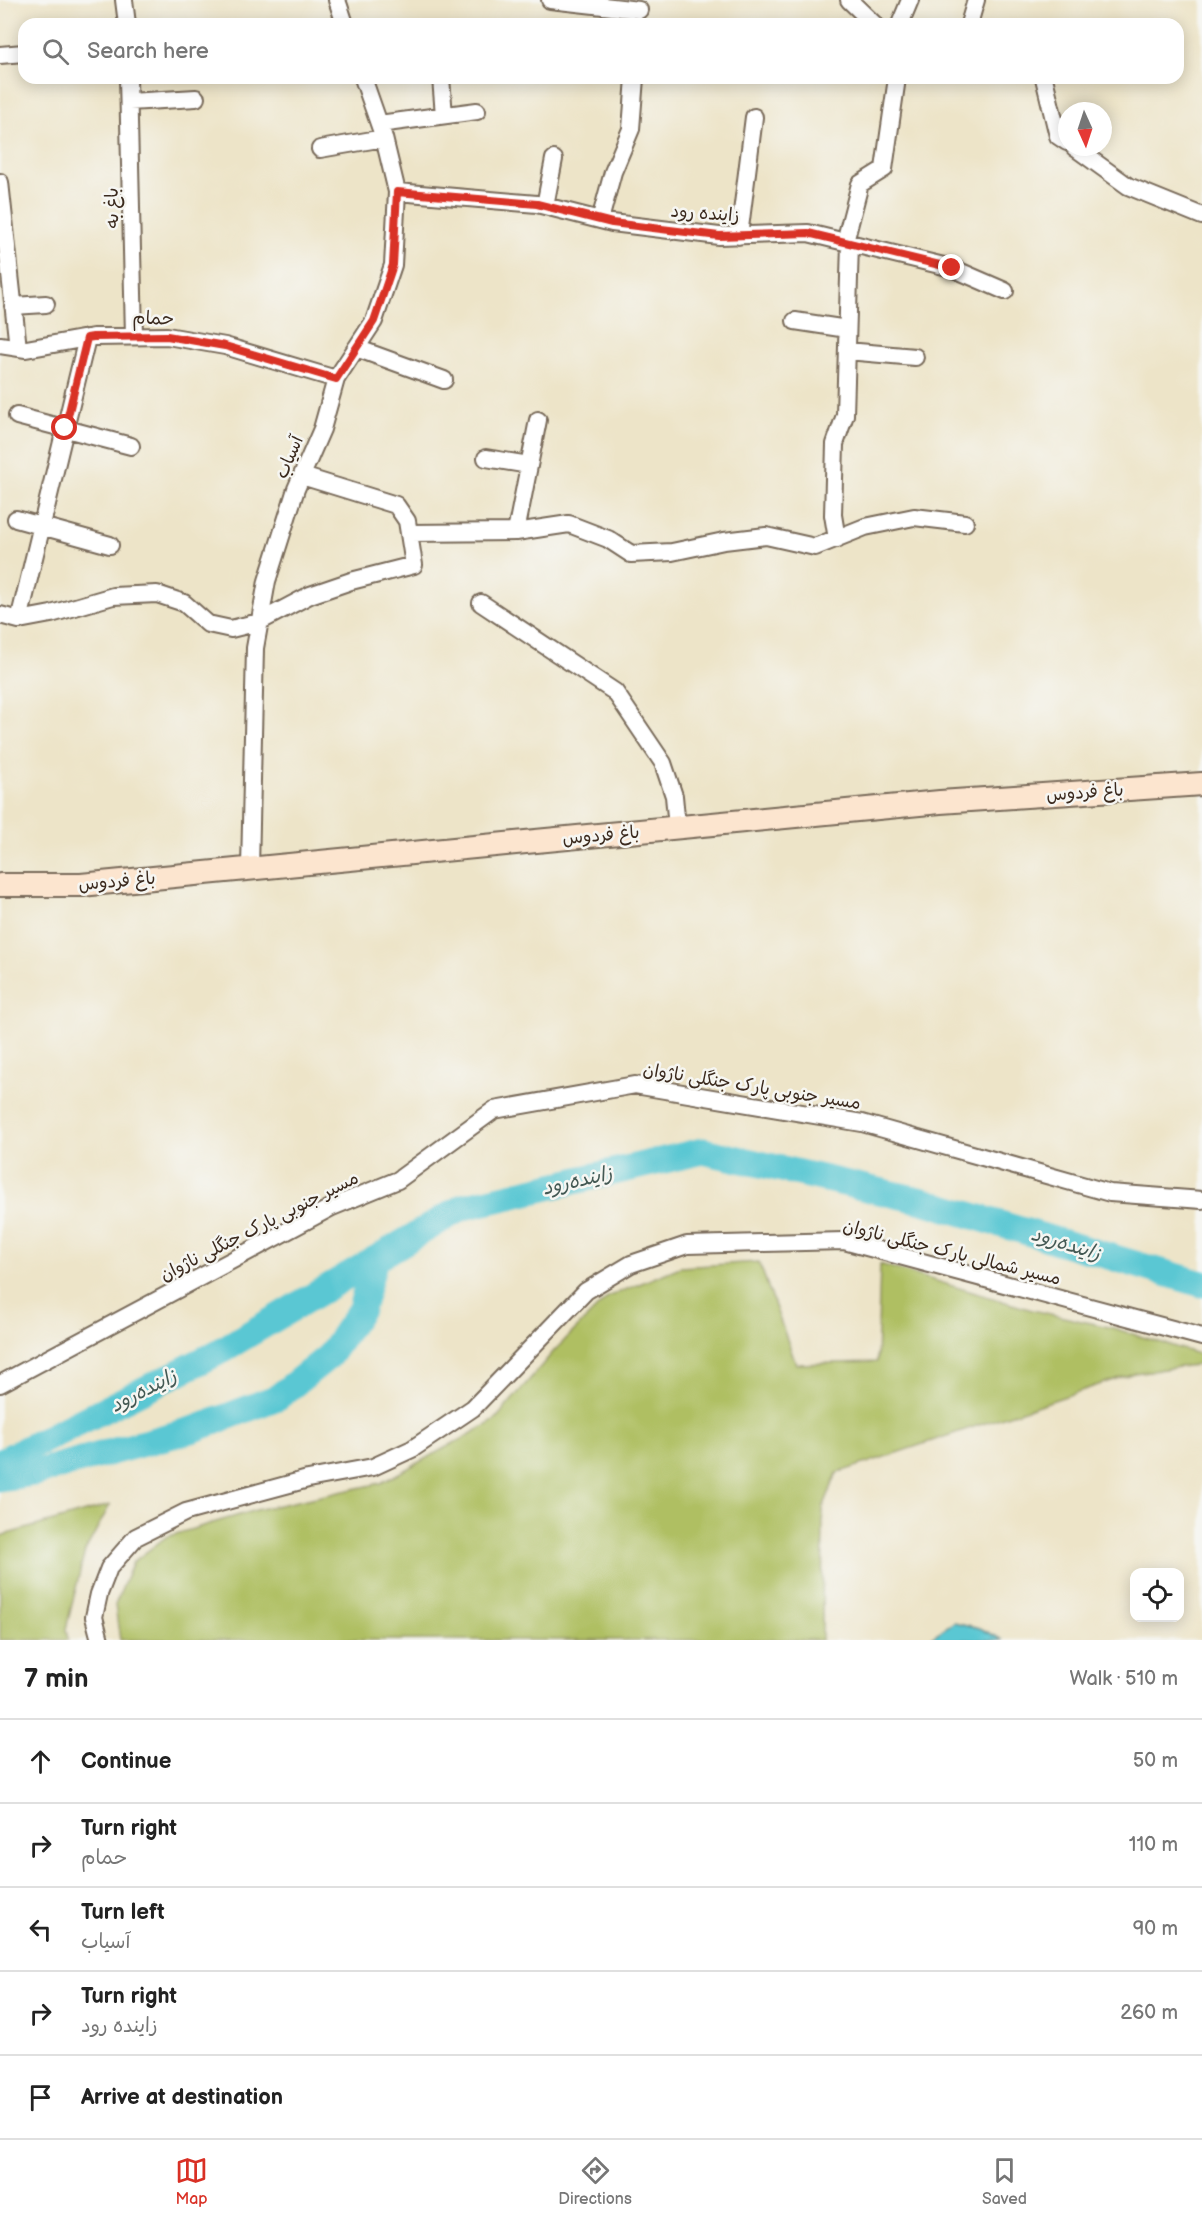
<!DOCTYPE html>
<html lang="en">
<head>
<meta charset="utf-8">
<style>
  :root { --surface:#fff; --page:#f2f2f2; --text:#222; --muted:#767676; --line:#e0e0e0; --accent:#d93025 }
  body { margin:0; font-family:"Balsamiq Sans","Playpen Sans Arabic",sans-serif; background:var(--page); color:var(--text) }
  .controls { position:absolute; right:18px; bottom:18px; display:grid; overflow:hidden; border-radius:12px; box-shadow:0 3px 15px #0003 }
  .controls button { width:54px; height:54px; display:grid; place-items:center; padding:0; border:0; border-bottom:2px solid var(--line); background:var(--surface); color:var(--text); font:30px sans-serif }
  .compass { position:absolute; left:1058px; top:102px; width:54px; height:54px; border-radius:50%; background:var(--surface); box-shadow:0 3px 15px #0003; rotate:177deg }
  .stop { position:absolute; width:18px; height:18px; margin:-14px; border:4px solid #d93025; border-radius:50%; background:#fff }
  .stop.end { background:#d93025; border-color:#fff; box-shadow:0 2px 6px #0008 }
  .list { margin:0; padding:0; list-style:none }
  h2 { display:flex; justify-content:space-between; align-items:center; height:78px; margin:0; padding:0 24px; font-size:26px }
  h2 small { font-size:20px; font-weight:400; color:var(--muted) }
  .list li { display:grid; grid-template-columns:39px 1fr auto; gap:18px; align-items:center; box-sizing:border-box; height:84px; padding:0 24px; border-top:2px solid var(--line) }
  .list b { display:block; font-size:22px; white-space:nowrap }
  .list p { margin:0; font-size:20px; white-space:nowrap; color:var(--muted) }
  .list em { font-size:20px; font-style:normal; color:var(--muted) }
  .icon { flex:none; width:33px; height:33px; fill:none; stroke:currentColor; stroke-width:2; stroke-linecap:round; stroke-linejoin:round }
  .map { position:relative; flex:none; width:1202px; height:1640px; overflow:hidden }
  .search { position:absolute; background:var(--surface); box-shadow:0 3px 15px #0003; left:18px; right:18px; top:18px; height:66px; display:flex; align-items:center; gap:15px; box-sizing:border-box; padding:0 21px; border-radius:18px; color:var(--muted); font-size:22px }
  .sheet { height:498px; background:var(--surface) }
  nav { display:flex; justify-content:space-around; align-items:center; box-sizing:border-box; height:84px; border-top:2px solid var(--line); background:var(--surface); font-size:16px; color:var(--muted) }
  nav a { display:grid; justify-items:center; gap:3px }
  nav .on { color:var(--accent) }
  .map>svg:first-child { display:block }
  .garden { fill:#afbf62; stroke:#757440; stroke-width:1.5 }
  .water { fill:#5ac7d3; stroke:#4a7878; stroke-width:1.5 }
  .lines { fill:none; stroke-linecap:round; stroke-linejoin:round }
  .river { stroke:#5ac7d3; stroke-width:27 }
  .street-casing { stroke:#796b5a; stroke-width:20 }
  .secondary-casing { stroke:#796b5a; stroke-width:26 }
  .street { stroke:#fff; stroke-width:16 }
  .secondary { stroke:#fce5cf; stroke-width:22 }
  .route { stroke:#d93025; stroke-width:8 }
  .labels { text-anchor:middle; stroke-width:5; stroke-linejoin:round; paint-order:stroke }
  .street-label { font-size:18px; fill:#3b2a1e; stroke:#f6f6f2 }
  .water-label { font-size:20px; font-style:italic; fill:#445954; stroke:#f6f6f2 }
</style>
</head>
<body>
<div class="map">
<svg width="1202" height="1640" viewBox="0 0 1202 1640">
  <rect width="100%" height="100%" fill="#f6f6f2"/>
  <filter id="ink" filterUnits="userSpaceOnUse"><feTurbulence type="fractalNoise" baseFrequency=".0167" numOctaves="2"/><feDisplacementMap in="SourceGraphic" scale="12" xChannelSelector="R" yChannelSelector="G"/><feConvolveMatrix kernelMatrix="1 2 1 2 8 2 1 2 1" color-interpolation-filters="sRGB"/></filter>
  <filter id="wash" filterUnits="userSpaceOnUse"><feTurbulence type="fractalNoise" baseFrequency=".008" numOctaves="4" result="noise"/><feDisplacementMap in="SourceGraphic" scale="24" xChannelSelector="R" yChannelSelector="G"/><feGaussianBlur stdDeviation="1.35" result="paint"/><feColorMatrix in="noise" values="0 0 0 0 0 0 0 0 0 0 0 0 0 0 0 0 0 1.4 0 .05"/><feComposite in="paint" operator="in"/></filter>
  <g filter="url(#wash)">
    <rect width="100%" height="100%" fill="#ede4c8"/>
    <path class="garden" d="M 759,1262 L 796,1364 L 877,1362 L 880,1264 L 1032,1310 L 1113,1328 L 1202,1355 L 1202,1364 L 1134,1373 L 837,1473 L 823,1508 L 822,1640 L 120,1640 L 115,1605 L 133,1562 L 166,1537 L 256,1510 L 381,1483 L 494,1421 L 554,1351 L 608,1297 L 680,1267 Z
      M 110,1505 L 85,1551 L 66,1629 L 68,1640 L 0,1640 L 0,1536 Z"/>
    <path class="water" d="M 954,1622 L 980,1628 L 1003,1640 L 927,1640 Z"/>
    <g class="lines">
      <path class="river" d="M 0,1462 L 217,1353 L 463,1207 L 703,1151 L 923,1201 L 1202,1284
        M 0,1478 L 34,1473 L 195,1429 L 278,1397 L 329,1356 L 361,1309 L 375,1259"/>
    </g>
  </g>
  <g filter="url(#ink)">
    <g class="lines">
      <defs>
        <path id="street" d="M 124,0 L 127,24
          M 337,0 L 345,24
          M 550,0 L 639,10
          M 849,0 L 874,24
          M 900,24 L 910,0
          M 969,24 L 976,0
          M 0,55 L 24,53
          M 128,78 L 134,336
          M 441,78 L 444,115
          M 1044,78 L 1058,136 L 1067,142
          M 129,102 L 196,98
          M 379,124 L 477,111
          M 1074,147 L 1128,186 L 1202,216
          M 320,149 L 384,138
          M 0,182 L 18,348
          M 397,192 L 537,204 L 612,223 L 719,236 L 808,233 L 952,268 L 1005,291
          M 545,206 L 554,159
          M 600,220 L 613,172 L 631,129 L 635,78
          M 739,236 L 754,117
          M 845,242 L 860,184 L 884,169 L 897,78
          M 13,306 L 46,304
          M 795,321 L 847,329
          M 0,345 L 26,349 L 93,337 L 167,336 L 225,346 L 336,379
          M 356,348 L 444,380
          M 847,351 L 915,357
          M 17,416 L 131,446
          M 486,458 L 529,465
          M 16,519 L 110,545
          M 516,532 L 538,420
          M 409,533 L 516,532 L 569,524 L 608,539 L 631,554 L 672,552 L 724,541 L 766,536 L 815,547 L 865,527 L 914,517 L 965,523
          M 837,539 L 833,515 L 835,444 L 845,415 L 850,243
          M 481,603 L 615,692 L 663,763 L 674,796 L 677,827
          M 0,615 L 19,620 L 51,614 L 113,596 L 157,594 L 184,603 L 208,624 L 231,629 L 259,622 L 310,595 L 351,581 L 414,565 L 407,521 L 396,505 L 302,476
          M 19,620 L 87,338
          M 250,868 L 255,648 L 267,581 L 296,489 L 322,429 L 336,379 L 374,321 L 393,265 L 397,192 L 384,138 L 363,78
          M 0,1384 L 332,1207 L 398,1180 L 494,1110 L 635,1085 L 862,1123 L 1110,1193 L 1202,1200
          M 100,1640 L 94,1617 L 99,1594 L 109,1568 L 136,1537 L 186,1512 L 308,1479 L 373,1467 L 412,1449 L 473,1408 L 586,1291 L 631,1264 L 687,1245 L 844,1241 L 1202,1337"/>
        <path id="secondary" d="M 0,885 L 81,885 L 940,802 L 1202,784"/>
      </defs>
      <use href="#street" class="street-casing"/>
      <use href="#secondary" class="secondary-casing"/>
      <use href="#street" class="street"/>
      <use href="#secondary" class="secondary"/>
    </g>
  </g>
  <g class="lines" filter="url(#ink)">
    <path class="route" d="M 65,428 L 87,338 L 93,337 L 167,336 L 225,346 L 336,379 L 374,321 L 393,265 L 397,192 L 537,204 L 612,223 L 719,236 L 808,233 L 952,268"/>
  </g>
  <g class="labels">
    <g class="street-label">
      <text transform="translate(112 208) rotate(-91)" y="6">باغ به</text>
      <text transform="translate(705 213) rotate(4)" y="6">زاینده رود</text>
      <text transform="translate(153 318) rotate(2)" y="6">حمام</text>
      <text transform="translate(289 457) rotate(-67)" y="6">آسیاب</text>
      <text transform="translate(1085 792) rotate(-4)" y="6">باغ فردوس</text>
      <text transform="translate(601 835) rotate(-5)" y="6">باغ فردوس</text>
      <text transform="translate(117 881) rotate(-5)" y="6">باغ فردوس</text>
      <text transform="translate(752 1086) rotate(9)" y="6">مسیر جنوبی پارک جنگلی ناژوان</text>
      <text transform="translate(259 1226) rotate(-27)" y="6">مسیر جنوبی پارک جنگلی ناژوان</text>
      <text transform="translate(952 1252) rotate(14)" y="6">مسیر شمالی پارک جنگلی ناژوان</text>
    </g>
    <g class="water-label">
      <text transform="translate(577 1180) rotate(-13)" y="7">زاینده‌رود</text>
      <text transform="translate(1066 1243) rotate(17)" y="7">زاینده‌رود</text>
      <text transform="translate(143 1390) rotate(-27)" y="7">زاینده‌رود</text>
    </g>
  </g>
</svg>
<div class="controls">
<button><svg class="icon" aria-label="locate" viewBox="0 0 24 24"><circle cx="12" cy="12" r="6"/><path d="M12 2v4M12 18v4M2 12h4M18 12h4"/></svg></button>
</div>
<svg class="compass" viewBox="-18 -18 36 36"><path d="M0-13l5 13h-10z" fill="#e53935"/><path d="M0 13l5-13h-10z" fill="#767676"/></svg>
<div class="stop" style="left:65px;top:428px"></div>
<div class="stop end" style="left:952px;top:268px"></div>
<div class="search"><svg class="icon" aria-label="search" viewBox="0 0 24 24"><circle cx="10" cy="10" r="6"/><path d="M15 15l6 6"/></svg>Search here</div>
</div>
<section class="sheet">
<h2>7 min<small>Walk · 510 m</small></h2>
<ul class="list">
<li><svg class="icon" aria-label="ahead" viewBox="0 0 24 24"><path d="M12 20V5M6 11l6-6 6 6"/></svg><div><b>Continue</b></div><em>50 m</em></li>
<li><svg class="icon" aria-label="right" viewBox="0 0 24 24"><path d="M7 20v-9h11M14 6l5 5-5 5"/></svg><div><b>Turn right</b><p>حمام</p></div><em>110 m</em></li>
<li><svg class="icon" aria-label="left" viewBox="0 0 24 24"><path d="M17 20v-9H6M10 6l-5 5 5 5"/></svg><div><b>Turn left</b><p>آسیاب</p></div><em>90 m</em></li>
<li><svg class="icon" aria-label="right" viewBox="0 0 24 24"><path d="M7 20v-9h11M14 6l5 5-5 5"/></svg><div><b>Turn right</b><p>زاینده رود</p></div><em>260 m</em></li>
<li><svg class="icon" aria-label="arrive" viewBox="0 0 24 24"><path d="M6 21V4h12l-3 4 3 4H6"/></svg><div><b>Arrive at destination</b></div></li>
</ul>
</section>
<nav>
<a class="on"><svg class="icon" aria-label="map" viewBox="0 0 24 24"><path d="M3 6l6-2 6 2 6-2v14l-6 2-6-2-6 2zM9 4v14M15 6v14"/></svg>Map</a>
<a><svg class="icon" aria-label="directions" viewBox="0 0 24 24"><path d="M12 3l9 9-9 9-9-9zM9 14v-3h6M13 9l2 2-2 2"/></svg>Directions</a>
<a><svg class="icon" aria-label="saved" viewBox="0 0 24 24"><path d="M7 4h10v16l-5-4-5 4z"/></svg>Saved</a>
</nav>
</body>
</html>
